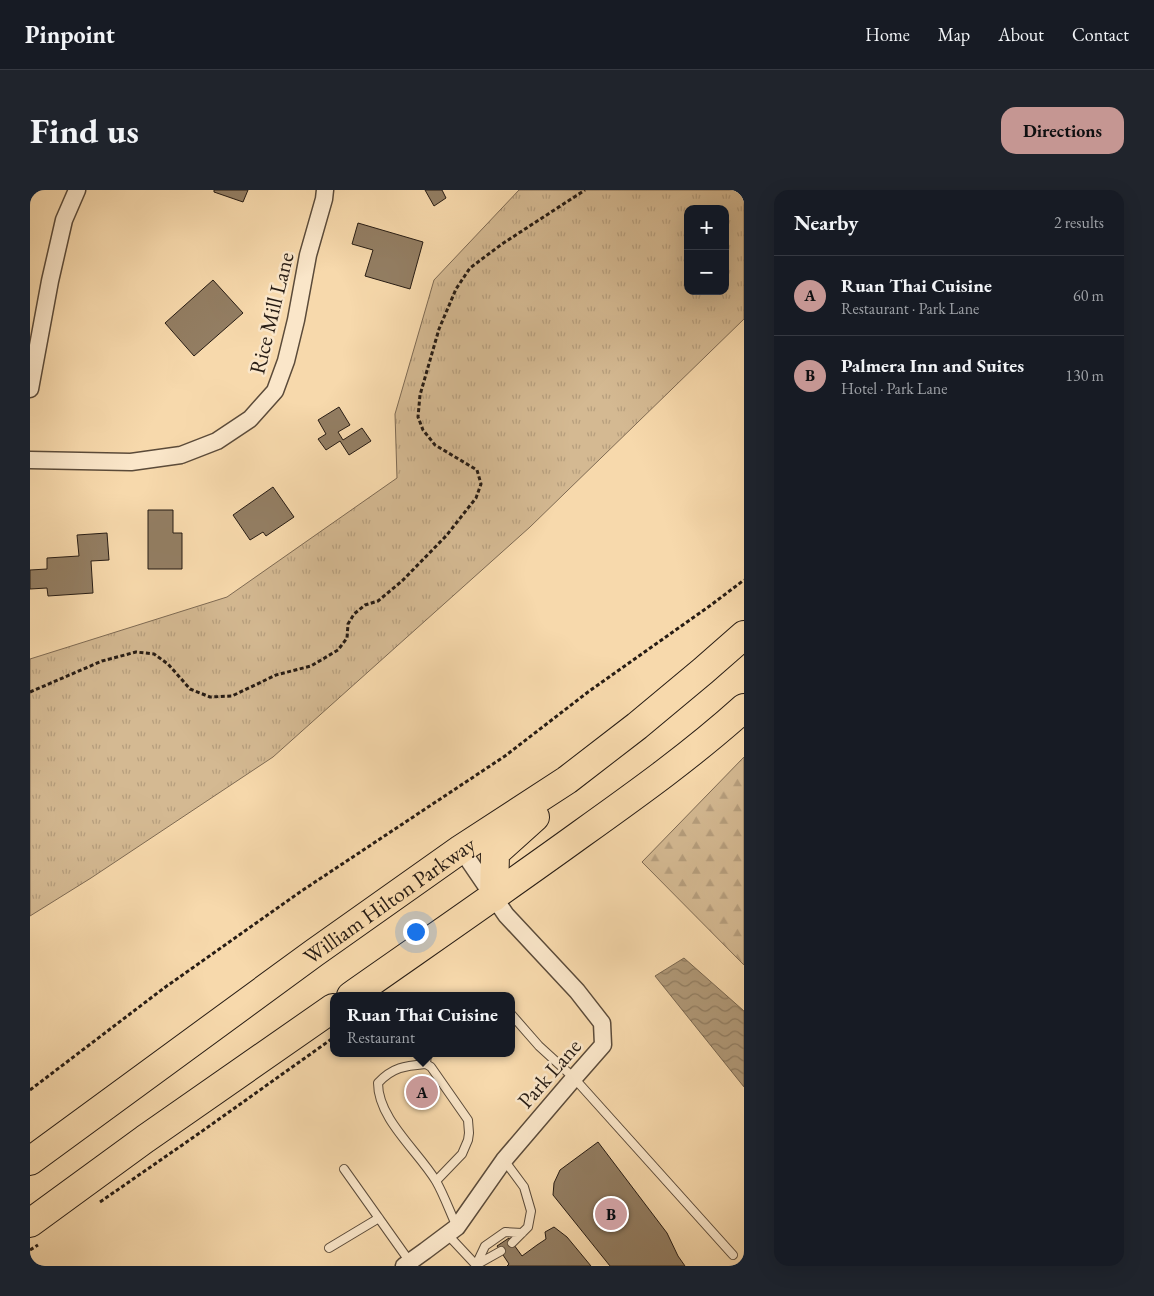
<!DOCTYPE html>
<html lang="en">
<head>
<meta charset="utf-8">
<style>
  :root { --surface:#171b24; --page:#20242c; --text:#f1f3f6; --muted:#9ea1a6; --line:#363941; --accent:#c59692 }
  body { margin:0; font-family:"EB Garamond",serif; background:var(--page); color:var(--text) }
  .controls { position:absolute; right:15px; top:15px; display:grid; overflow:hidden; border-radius:10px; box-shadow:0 5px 20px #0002 }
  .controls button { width:45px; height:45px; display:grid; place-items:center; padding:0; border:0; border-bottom:1px solid var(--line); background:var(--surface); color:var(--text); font:25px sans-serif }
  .you { position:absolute; left:385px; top:741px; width:18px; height:18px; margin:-12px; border:4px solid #fff; border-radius:50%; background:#1a73e8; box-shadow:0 0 0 8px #1a73e833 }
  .badge { display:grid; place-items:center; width:32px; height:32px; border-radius:50%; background:var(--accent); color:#111; font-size:16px; font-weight:700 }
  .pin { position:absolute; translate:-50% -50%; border:2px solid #fff; box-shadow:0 1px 5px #0006 }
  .popup { position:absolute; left:300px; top:802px; width:185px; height:65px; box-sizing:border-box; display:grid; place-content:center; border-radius:10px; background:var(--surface); filter:drop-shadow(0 1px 4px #0005); font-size:16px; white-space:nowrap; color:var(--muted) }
  .popup b { font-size:19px; color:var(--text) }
  .popup::after { content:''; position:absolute; left:50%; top:100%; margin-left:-10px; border:10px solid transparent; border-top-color:var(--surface) }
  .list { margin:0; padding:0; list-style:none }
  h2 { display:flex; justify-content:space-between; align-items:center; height:65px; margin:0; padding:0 20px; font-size:21px }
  h2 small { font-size:16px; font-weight:400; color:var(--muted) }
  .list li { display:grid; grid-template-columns:32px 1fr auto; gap:15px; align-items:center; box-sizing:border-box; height:80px; padding:0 20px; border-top:1px solid var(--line) }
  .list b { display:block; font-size:19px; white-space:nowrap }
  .list p { margin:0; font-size:16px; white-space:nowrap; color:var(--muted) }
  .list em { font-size:16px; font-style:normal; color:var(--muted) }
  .map { position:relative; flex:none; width:714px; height:1076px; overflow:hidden; border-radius:15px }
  header { display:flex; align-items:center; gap:30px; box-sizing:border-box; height:70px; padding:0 25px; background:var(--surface); border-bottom:1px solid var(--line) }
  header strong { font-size:24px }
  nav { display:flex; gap:28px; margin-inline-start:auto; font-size:18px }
  .intro { display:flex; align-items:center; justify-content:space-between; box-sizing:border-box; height:120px; padding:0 30px }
  h1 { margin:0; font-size:35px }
  .button { padding:12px 22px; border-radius:15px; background:var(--accent); color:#111; font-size:18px; font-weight:700 }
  main { display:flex; gap:30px; padding:0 30px }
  aside { flex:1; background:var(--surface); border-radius:15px; box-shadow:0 5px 20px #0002 }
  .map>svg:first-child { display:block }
  .grass { fill:url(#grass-tufts); stroke:#7e6a53; fill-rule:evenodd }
  .forest { fill:url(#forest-firs); stroke:#7e6a53 }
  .water { fill:url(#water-waves); stroke:#796750 }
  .building { fill:#937e63; stroke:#271c14 }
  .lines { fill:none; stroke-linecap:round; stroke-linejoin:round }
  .lane-casing { stroke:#5b4b3a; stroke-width:10 }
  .street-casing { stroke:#5b4b3a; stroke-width:19 }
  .highway-casing { stroke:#271c14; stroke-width:30 }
  .path { stroke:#271c14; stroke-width:3; stroke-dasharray:4 2.5; stroke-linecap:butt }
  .lane { stroke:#fae6c9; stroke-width:8 }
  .street { stroke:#fae6c9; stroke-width:16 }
  .highway { stroke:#f7d9ac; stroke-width:28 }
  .labels { text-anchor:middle; stroke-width:5; stroke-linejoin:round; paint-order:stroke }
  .street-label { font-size:22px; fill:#271c14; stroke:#fae6c9 }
</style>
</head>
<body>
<header>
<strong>Pinpoint</strong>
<nav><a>Home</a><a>Map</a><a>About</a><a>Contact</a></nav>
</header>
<div class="intro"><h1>Find us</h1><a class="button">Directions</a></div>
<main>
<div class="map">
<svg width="714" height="1076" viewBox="0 0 714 1076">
  <defs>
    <pattern id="grass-tufts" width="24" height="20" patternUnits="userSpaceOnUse" patternTransform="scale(1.25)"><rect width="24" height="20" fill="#d4b992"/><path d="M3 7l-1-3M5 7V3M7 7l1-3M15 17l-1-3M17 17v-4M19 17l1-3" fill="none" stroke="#b69e7d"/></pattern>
    <pattern id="forest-firs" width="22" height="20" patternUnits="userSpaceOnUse" patternTransform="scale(1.25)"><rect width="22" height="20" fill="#d4b992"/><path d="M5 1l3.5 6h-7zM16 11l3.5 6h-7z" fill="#b69e7d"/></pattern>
    <pattern id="water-waves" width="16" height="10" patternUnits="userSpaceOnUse" patternTransform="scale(1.25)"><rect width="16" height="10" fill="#b09978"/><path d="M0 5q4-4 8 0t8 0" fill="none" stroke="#8f7c61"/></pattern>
  </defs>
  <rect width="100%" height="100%" fill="#f7d9ac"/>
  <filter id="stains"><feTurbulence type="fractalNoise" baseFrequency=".004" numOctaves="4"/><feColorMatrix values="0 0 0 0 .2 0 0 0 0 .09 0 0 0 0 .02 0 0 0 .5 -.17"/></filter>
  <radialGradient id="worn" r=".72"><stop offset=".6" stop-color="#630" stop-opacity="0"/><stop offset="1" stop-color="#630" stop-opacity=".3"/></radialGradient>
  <path class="grass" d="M 489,0 L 714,0 L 714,129 L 500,337 L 243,567 L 61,688 L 0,726 L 0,469 L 197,407 L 367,288 L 365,224 L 404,90 ZM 658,19 L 695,19 L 695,101 L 658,101 Z"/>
  <path class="forest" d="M 714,567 L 714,775 L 612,672 Z"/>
  <path class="water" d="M 654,768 L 714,821 L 714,897 L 625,786 Z"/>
  <path class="building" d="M 184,0 L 218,0 L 213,12 L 184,2 Z
    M 395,0 L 412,0 L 416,8 L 404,16 Z
    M 328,33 L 393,52 L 380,99 L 335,86 L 343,60 L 322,54 Z
    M 183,90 L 213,123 L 164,166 L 135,133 Z
    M 309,217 L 320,235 L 308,242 L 313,250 L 332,238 L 341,251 L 319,265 L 310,251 L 296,260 L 288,249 L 296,244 L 288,230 Z
    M 243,297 L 264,327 L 236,346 L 233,342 L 220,350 L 203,325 Z
    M 118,320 L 143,320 L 143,343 L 152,343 L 152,379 L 118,379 Z
    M 77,343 L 79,370 L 61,371 L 63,403 L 18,406 L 17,398 L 0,399 L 0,380 L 17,379 L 17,368 L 49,366 L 47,345 Z
    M 568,952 L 637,1043 L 648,1066 L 655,1076 L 580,1076 L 523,1005 L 524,993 L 530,980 Z
    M 524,1037 L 537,1047 L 561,1076 L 477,1076 L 479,1074 L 467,1056 L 479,1048 L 492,1066 L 507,1055 L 516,1049 L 515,1042 Z"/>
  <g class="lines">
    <defs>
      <path id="lane" d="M 481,824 L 509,856 L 544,888 L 703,1065
        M 396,874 L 397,863
        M 474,970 L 494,997 L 501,1021 L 498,1037 L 482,1053
        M 314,979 L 380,1072
        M 406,991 L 432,964 L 438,950 L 439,943 L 438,930 L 401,877 L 396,874 C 375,876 363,877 348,893 C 348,929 388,961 406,991 C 414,1005 420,1022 427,1037
        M 417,1044 L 446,1075 L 471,1061
        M 299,1058 L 349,1028
        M 446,1075 L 455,1056 L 475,1042 L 492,1043"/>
      <path id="street" d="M 0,199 L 20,91 L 34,30 L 47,0
        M 0,270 L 101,272 L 151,265 L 187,251 L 220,229 L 245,201 L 256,171 L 266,130 L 278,65 L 294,9 L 295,0
        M 374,1076 L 395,1061 L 427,1037 L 474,970 L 544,888 L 573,855 L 572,833 L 547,801 L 476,725 L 431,659"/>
      <g id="highway">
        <path d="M 464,707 L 465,663 L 505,627"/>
        <path d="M 321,806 C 398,752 475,699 551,644 C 607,604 663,564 714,518"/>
        <path id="s1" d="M 0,971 L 284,763 L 431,659 L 537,590 L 607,536 L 673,481 L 714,445"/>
        <path d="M 0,1033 L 115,949 L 303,818"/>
      </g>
    </defs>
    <use href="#lane" class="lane-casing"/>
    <use href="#street" class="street-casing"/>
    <use href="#highway" class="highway-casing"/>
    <path class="path" d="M 0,502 L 72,471 L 106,462 L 124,464 L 138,474 L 160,499 L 180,507 L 202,506 L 246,485 L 281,476 L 308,460 L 317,448 L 318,434 L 324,424 L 335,415 L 348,411 L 372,391 L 416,346 L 446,308 L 451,294 L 447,280 L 405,255 L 393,240 L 388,227 L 390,205 L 409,139 L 426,99 L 440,78 L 472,54 L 555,0
      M 0,900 L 134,798 L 270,702 L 475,566 L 558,502 L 681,415 L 714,390
      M 70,1012 L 171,942 L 303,848
      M 0,1060 L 8,1055"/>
    <use href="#lane" class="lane"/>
    <use href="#street" class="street"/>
    <use href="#highway" class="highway"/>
  </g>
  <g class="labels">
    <g class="street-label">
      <text transform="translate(241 123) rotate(-76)" y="8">Rice Mill Lane</text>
      <text dy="8" stroke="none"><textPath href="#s1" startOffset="444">William Hilton Parkway</textPath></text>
      <text transform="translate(519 883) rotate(-49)" y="8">Park Lane</text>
    </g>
  </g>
  <rect width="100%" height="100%" filter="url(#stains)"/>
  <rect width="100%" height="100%" fill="url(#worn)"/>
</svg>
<div class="controls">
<button>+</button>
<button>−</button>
</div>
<div class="you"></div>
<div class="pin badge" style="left:392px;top:902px">A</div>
<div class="popup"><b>Ruan Thai Cuisine</b>Restaurant</div>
<div class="pin badge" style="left:581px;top:1024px">B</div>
</div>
<aside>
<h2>Nearby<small>2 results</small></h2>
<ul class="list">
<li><span class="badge">A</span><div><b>Ruan Thai Cuisine</b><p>Restaurant · Park Lane</p></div><em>60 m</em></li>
<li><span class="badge">B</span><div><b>Palmera Inn and Suites</b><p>Hotel · Park Lane</p></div><em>130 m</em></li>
</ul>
</aside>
</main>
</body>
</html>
